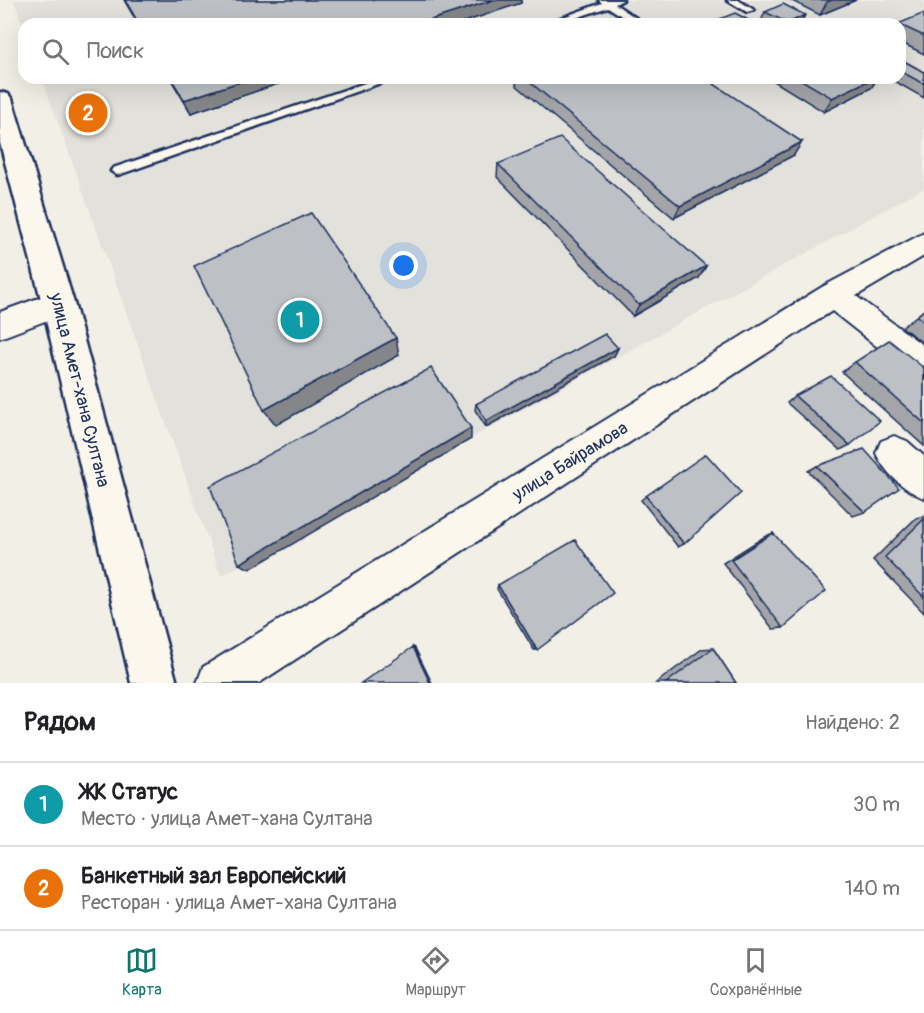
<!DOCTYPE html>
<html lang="ru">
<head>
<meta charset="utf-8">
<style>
  :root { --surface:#fff; --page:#f6f6f6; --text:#202124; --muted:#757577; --line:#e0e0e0; --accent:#0f766e }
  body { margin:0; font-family:Pangolin,sans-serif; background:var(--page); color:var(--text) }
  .you { position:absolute; left:404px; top:266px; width:21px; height:21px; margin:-15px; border:4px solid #fff; border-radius:50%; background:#1a73e8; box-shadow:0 0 0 9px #1a73e833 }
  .badge { display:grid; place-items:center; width:39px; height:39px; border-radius:50%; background:var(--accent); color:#fff; font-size:20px; font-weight:700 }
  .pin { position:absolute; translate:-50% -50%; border:3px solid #fff; box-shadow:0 2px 6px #0006 }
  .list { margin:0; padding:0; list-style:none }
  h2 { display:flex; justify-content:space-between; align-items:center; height:78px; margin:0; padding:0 24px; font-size:26px }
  h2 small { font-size:20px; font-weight:400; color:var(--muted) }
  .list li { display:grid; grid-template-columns:39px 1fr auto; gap:18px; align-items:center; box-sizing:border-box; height:84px; padding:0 24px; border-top:2px solid var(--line) }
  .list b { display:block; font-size:22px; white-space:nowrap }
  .list p { margin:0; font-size:20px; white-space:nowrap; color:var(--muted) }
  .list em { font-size:20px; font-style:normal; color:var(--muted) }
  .icon { flex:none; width:33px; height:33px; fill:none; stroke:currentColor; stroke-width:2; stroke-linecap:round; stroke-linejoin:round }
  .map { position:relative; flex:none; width:924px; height:683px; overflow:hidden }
  .search { position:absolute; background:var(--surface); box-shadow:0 6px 24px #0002; left:18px; right:18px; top:18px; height:66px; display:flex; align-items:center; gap:15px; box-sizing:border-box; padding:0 21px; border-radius:18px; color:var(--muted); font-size:22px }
  .sheet { height:246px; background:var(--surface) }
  nav { display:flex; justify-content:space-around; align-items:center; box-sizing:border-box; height:84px; border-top:2px solid var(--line); background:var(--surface); font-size:16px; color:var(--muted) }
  nav a { display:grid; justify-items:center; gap:3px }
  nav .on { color:var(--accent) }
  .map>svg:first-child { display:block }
  .built { fill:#e2e1dc }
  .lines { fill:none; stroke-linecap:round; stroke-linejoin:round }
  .lane-casing { stroke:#1b2f5e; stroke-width:5 }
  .street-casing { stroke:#1b2f5e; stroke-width:4 }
  .primary-casing { stroke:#1b2f5e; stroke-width:5 }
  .lane { fill:#fbf7ec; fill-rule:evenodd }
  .street { fill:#fbf7ec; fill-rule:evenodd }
  .primary { fill:#fbf7ec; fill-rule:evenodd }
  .wall { fill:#a3a5a9; stroke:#1b2f5e; stroke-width:1.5 }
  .shaded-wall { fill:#848689; stroke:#1b2f5e; stroke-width:1.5 }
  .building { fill:#bdc0c4; stroke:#1b2f5e; stroke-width:1.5 }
  .labels { text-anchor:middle; stroke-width:6; stroke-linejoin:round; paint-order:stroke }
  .street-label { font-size:18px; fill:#1b2f5e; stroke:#fbf7ec }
</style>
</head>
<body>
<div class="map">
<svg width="924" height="683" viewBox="0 0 924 683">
  <rect width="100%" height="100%" fill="#f2efe6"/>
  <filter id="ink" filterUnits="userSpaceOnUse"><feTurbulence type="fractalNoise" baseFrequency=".0167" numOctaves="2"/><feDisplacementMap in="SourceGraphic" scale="12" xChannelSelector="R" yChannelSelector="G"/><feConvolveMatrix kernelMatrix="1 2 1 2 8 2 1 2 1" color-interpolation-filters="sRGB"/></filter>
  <g filter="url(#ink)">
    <path class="built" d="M 14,0 L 924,0 L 924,188 L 221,576 L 42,78 L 900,78 L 900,24 L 24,24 L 24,29 Z"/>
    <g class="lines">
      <defs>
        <path id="lane" d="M 599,0 L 623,0 L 615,4 L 645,24 L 634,24 L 608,7 L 558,24 L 544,24 L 602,3 Z
          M 727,0 L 738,0 L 754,10 L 747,12 Z
          M 380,78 L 395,78 L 121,174 L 117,175 L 111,171 L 113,168 Z"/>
        <path id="street" d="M 924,233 L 924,256 L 856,296 L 924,346 L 924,379 L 913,375 L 832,311 L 259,683 L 197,683 L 203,667 L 822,287 Z
          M 58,291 L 69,294 L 73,303 L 69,312 L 0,338 L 0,312 Z
          M 894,436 L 907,441 L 924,456 L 924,498 C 904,490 885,473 876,453 L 881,441 Z"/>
        <path id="primary" d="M 0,92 L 8,94 L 12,99 L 74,303 L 177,683 L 131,683 L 42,303 L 0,143 Z"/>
      </defs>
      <use href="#lane" class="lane-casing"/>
      <use href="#street" class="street-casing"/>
      <use href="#primary" class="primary-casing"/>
      <use href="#lane" class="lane"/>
      <use href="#street" class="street"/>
      <use href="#primary" class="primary"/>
    </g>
    <path class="wall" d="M 124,0 L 521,0 L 521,3 L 458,24 L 138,24 Z
      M 790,0 L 856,0 L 820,15 Z
      M 765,12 L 805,15 L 800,24 L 768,24 L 761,21 Z
      M 924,15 L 924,54 L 900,42 L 900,24 Z
      M 900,59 L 924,72 L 924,98 L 889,78 L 900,78 Z
      M 170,78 L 296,78 L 191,113 Z
      M 517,78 L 705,78 L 794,155 L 674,218 L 516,85 Z
      M 769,78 L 878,78 L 871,88 L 824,112 Z
      M 498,164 L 706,266 L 699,278 L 633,316 L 497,177 Z
      M 924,310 L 924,344 L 902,327 Z
      M 618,348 L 614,356 L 486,427 L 475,410 L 476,404 Z
      M 855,362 L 924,368 L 924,446 L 842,372 Z
      M 795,396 L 850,445 L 840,450 L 787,403 Z
      M 817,466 L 865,512 L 853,516 L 808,471 Z
      M 646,496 L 684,544 L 678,547 L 641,500 Z
      M 924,516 L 924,613 L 873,560 L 916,518 Z
      M 773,533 L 783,628 L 773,629 L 723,563 L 764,537 Z
      M 498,585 L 537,650 L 534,650 L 497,589 Z
      M 713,648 L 736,683 L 656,683 L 702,649 Z"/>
    <path class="shaded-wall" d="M 493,0 L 521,0 L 521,3 L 458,24 L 418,24 Z
      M 832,0 L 856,0 L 820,15 L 827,2 Z
      M 805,15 L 800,24 L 787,24 L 788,23 Z
      M 252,78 L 296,78 L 191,113 L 184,100 Z
      M 874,78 L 878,78 L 871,88 L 824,112 L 832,98 Z
      M 802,142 L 794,155 L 674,218 L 680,206 Z
      M 706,266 L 699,278 L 633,316 L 639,305 Z
      M 396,338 L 399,355 L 276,425 L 264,410 Z
      M 618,348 L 614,356 L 486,427 L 486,421 Z
      M 471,428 L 471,439 L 250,569 L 239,564 Z
      M 413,647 L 415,648 L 432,683 L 430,683 Z"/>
    <path class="building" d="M 125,0 L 493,0 L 418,24 L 139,24 Z
      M 783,4 L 805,15 L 788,23 L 765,12 Z
      M 735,13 L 756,24 L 707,24 Z
      M 922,14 L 924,15 L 924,36 L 898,24 Z
      M 900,59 L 924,72 L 924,84 L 900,71 Z
      M 171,78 L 252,78 L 184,100 Z
      M 525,78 L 705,78 L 802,142 L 680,206 Z
      M 798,78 L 874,78 L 832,98 Z
      M 560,138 L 706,266 L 639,305 L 498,164 Z
      M 311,213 L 396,338 L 264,410 L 194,266 Z
      M 924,310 L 924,322 L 917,316 Z
      M 605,334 L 618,348 L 486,421 L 476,404 Z
      M 889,340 L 924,368 L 924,423 L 855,362 Z
      M 431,368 L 471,428 L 239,564 L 210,486 Z
      M 831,376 L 880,421 L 850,445 L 795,396 Z
      M 864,449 L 899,488 L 865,512 L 817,466 Z
      M 706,454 L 741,493 L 684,544 L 646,496 Z
      M 924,519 L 924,597 L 885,557 Z
      M 773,533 L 826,591 L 783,628 L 731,560 Z
      M 575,540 L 613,593 L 537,650 L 498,585 Z
      M 413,647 L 430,683 L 361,683 Z
      M 713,648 L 736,683 L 666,683 Z"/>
  </g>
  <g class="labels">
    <g class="street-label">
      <text transform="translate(80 390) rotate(76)" y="6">улица Амет-хана Султана</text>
      <text transform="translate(570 461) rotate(-32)" y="6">улица Байрамова</text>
    </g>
  </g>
</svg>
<div class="you"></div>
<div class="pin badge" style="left:300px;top:320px;background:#0f9aa8">1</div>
<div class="pin badge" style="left:88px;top:113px;background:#e8710a">2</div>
<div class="search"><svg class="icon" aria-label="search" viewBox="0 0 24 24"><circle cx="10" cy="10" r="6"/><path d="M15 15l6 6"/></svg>Поиск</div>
</div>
<section class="sheet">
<h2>Рядом<small>Найдено: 2</small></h2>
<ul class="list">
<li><span class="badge" style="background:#0f9aa8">1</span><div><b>ЖК Статус</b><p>Место · улица Амет-хана Султана</p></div><em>30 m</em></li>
<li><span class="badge" style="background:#e8710a">2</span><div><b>Банкетный зал Европейский</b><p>Ресторан · улица Амет-хана Султана</p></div><em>140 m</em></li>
</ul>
</section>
<nav>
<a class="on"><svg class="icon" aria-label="map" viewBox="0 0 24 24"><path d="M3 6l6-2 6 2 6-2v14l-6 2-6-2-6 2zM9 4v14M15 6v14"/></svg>Карта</a>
<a><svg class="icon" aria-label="directions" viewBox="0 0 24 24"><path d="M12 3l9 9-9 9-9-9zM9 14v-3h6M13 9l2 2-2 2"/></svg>Маршрут</a>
<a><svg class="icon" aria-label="saved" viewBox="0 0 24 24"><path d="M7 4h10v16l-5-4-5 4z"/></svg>Сохранённые</a>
</nav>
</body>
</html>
